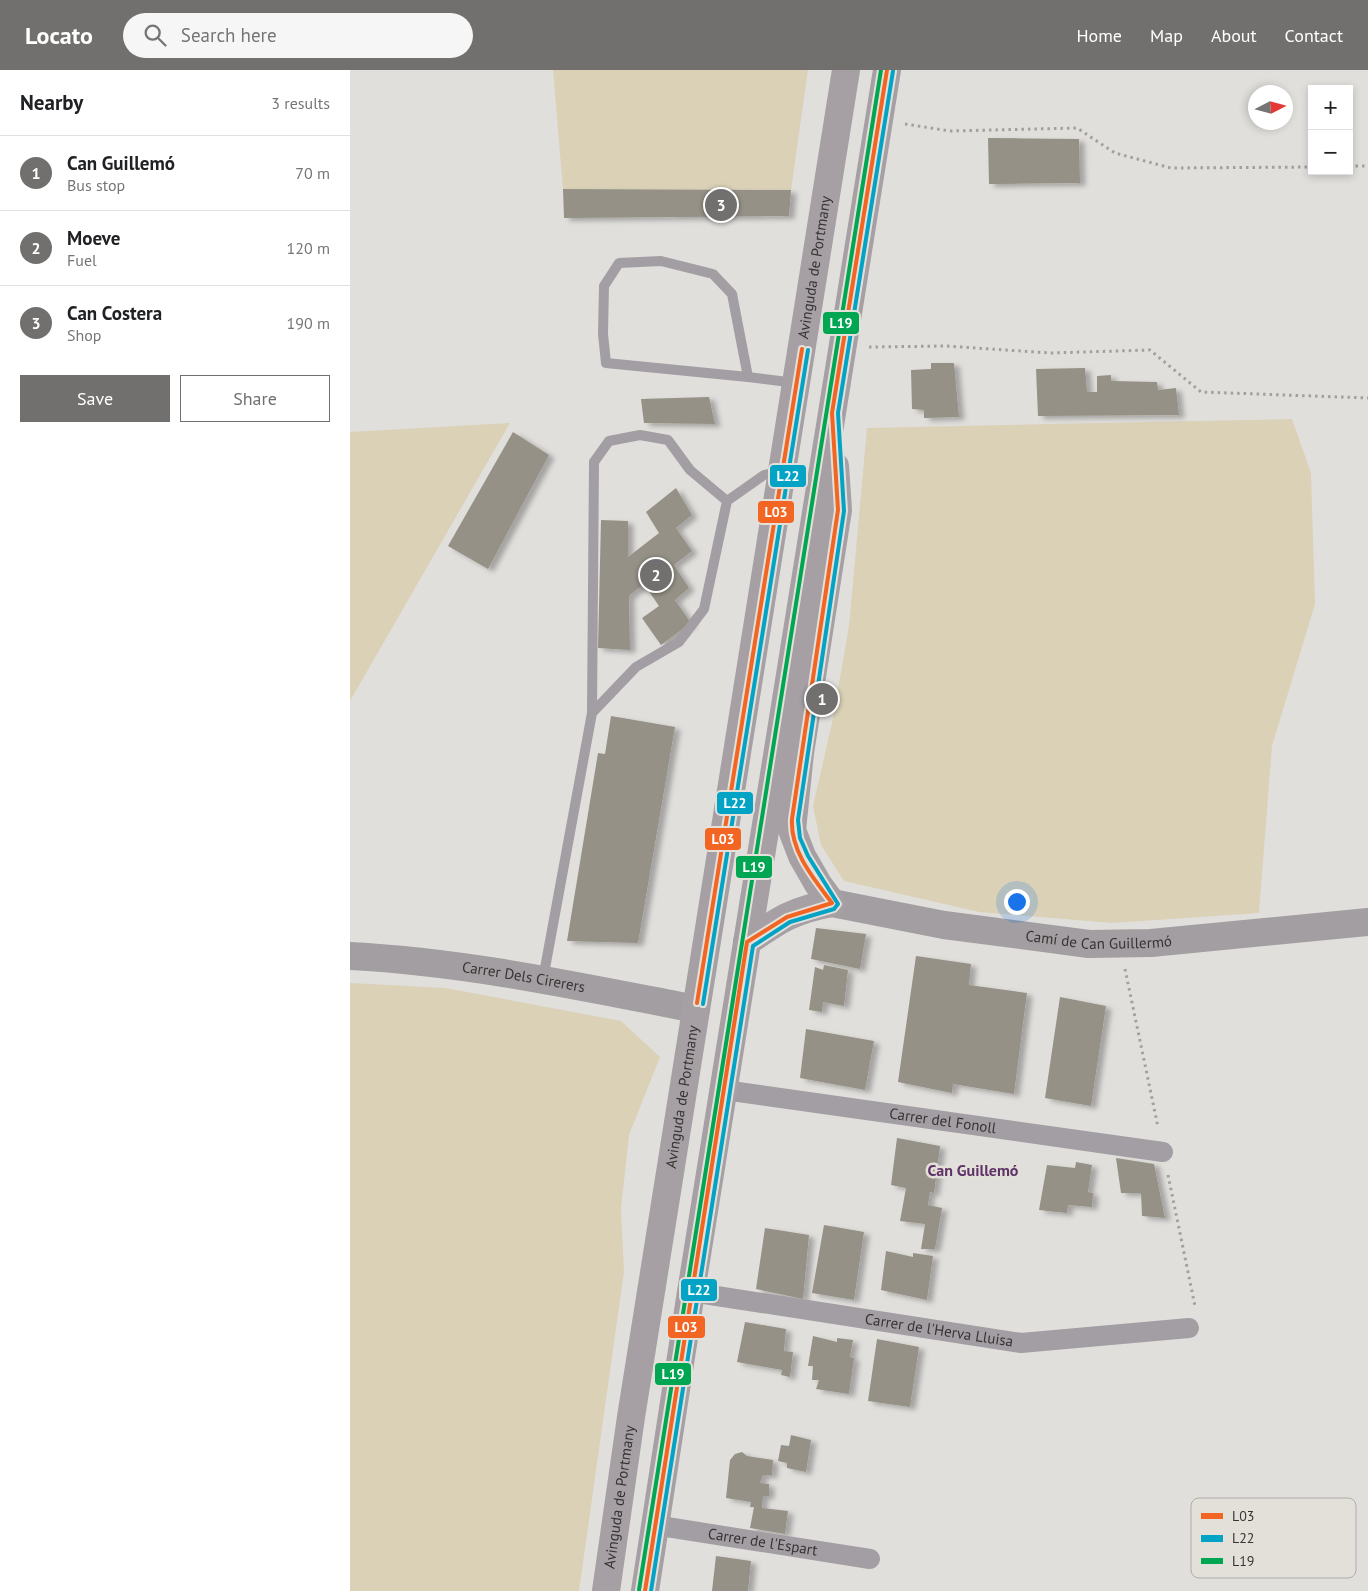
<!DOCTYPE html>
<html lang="en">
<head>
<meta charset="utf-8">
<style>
  :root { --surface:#fff; --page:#f6f6f6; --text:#202124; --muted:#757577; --line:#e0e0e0; --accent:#71706e }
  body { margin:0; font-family:"PT Sans",sans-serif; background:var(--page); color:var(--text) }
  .controls { position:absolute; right:15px; top:15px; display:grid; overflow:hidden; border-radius:0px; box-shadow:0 2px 8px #0003 }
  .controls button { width:45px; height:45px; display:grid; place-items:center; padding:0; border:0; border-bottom:1px solid var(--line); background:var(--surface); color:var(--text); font:25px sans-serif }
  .compass { position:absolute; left:898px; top:15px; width:45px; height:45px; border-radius:50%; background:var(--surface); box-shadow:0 2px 8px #0003; rotate:84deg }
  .you { position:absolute; left:666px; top:831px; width:18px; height:18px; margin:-12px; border:4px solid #fff; border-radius:50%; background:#1a73e8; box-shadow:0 0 0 8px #1a73e833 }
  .badge { display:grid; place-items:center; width:32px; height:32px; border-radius:50%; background:var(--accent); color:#fff; font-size:16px; font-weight:700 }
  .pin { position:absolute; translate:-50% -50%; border:2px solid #fff; box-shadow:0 1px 5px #0006 }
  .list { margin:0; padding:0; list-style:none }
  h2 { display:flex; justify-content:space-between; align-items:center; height:65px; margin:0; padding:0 20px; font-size:21px }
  h2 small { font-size:16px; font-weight:400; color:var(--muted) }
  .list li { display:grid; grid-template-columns:32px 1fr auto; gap:15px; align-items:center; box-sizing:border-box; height:75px; padding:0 20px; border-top:1px solid var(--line) }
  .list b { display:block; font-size:19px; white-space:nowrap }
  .list p { margin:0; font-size:16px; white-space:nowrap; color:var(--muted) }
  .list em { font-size:16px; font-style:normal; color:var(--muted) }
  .actions { display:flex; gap:10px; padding:15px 20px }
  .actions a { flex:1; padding:11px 0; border:1px solid var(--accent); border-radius:0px; text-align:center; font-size:18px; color:var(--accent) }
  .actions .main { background:var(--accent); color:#fff }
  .icon { flex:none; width:28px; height:28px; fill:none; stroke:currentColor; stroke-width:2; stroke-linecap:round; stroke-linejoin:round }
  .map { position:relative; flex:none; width:1018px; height:1521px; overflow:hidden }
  header { display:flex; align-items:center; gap:30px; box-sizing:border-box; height:70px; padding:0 25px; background:var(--accent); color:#fff }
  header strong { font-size:24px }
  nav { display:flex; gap:28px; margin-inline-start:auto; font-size:18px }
  .search { width:350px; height:45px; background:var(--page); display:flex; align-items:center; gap:12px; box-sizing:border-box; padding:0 18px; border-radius:28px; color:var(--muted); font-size:19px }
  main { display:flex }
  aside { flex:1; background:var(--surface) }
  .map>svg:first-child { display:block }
  .green { fill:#dad1b7 }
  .building { fill:#959186; filter:url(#shadow) }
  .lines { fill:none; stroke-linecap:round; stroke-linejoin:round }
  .path { stroke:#a39fa1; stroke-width:3; stroke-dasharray:2.5 4; stroke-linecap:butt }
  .lane { stroke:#a39ea3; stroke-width:10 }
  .street { stroke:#a39ea3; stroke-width:20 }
  .secondary { stroke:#a29ea1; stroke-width:28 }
  .primary { stroke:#a6a0a5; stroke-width:28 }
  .bus-1-casing { stroke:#e3e0da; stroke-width:8 }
  .bus-2-casing { stroke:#e3e0da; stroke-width:8 }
  .bus-3-casing { stroke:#e3e0da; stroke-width:8 }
  .bus-1 { stroke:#f26522; stroke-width:4 }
  .bus-2 { stroke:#03a3c6; stroke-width:4 }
  .bus-3 { stroke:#00a651; stroke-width:4 }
  .labels { text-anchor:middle; stroke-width:5; stroke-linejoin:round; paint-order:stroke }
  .street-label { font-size:15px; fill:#353432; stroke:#e3e0da }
  .neighbourhood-label { font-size:16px; font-weight:bold; fill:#5f3368; stroke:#e3e0da }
  .key { fill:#e3e0da; stroke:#afaca8; stroke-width:1 }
  .key-label { font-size:14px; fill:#353432 }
  .line-badge { stroke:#e3e0da; stroke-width:2 }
  .badge-label { font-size:14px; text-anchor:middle; font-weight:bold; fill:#fff }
</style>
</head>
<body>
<header>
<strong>Locato</strong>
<div class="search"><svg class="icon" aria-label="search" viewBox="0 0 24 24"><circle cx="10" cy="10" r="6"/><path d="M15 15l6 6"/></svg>Search here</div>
<nav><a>Home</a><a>Map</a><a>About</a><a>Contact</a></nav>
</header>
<main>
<aside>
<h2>Nearby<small>3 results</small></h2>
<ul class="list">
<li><span class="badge">1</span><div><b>Can Guillemó</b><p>Bus stop</p></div><em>70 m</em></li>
<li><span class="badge">2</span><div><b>Moeve</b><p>Fuel</p></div><em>120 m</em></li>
<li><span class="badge">3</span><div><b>Can Costera</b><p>Shop</p></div><em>190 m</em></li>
</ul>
<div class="actions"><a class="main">Save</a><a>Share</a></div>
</aside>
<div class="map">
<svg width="1018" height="1521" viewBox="0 0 1018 1521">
  <defs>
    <filter id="shadow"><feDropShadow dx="5.5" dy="3" stdDeviation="2.5" flood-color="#0004"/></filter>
  </defs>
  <rect width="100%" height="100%" fill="#e1dfdc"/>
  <path class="green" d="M 203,0 L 458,0 L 441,120 L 213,119 Z
    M 942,349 L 961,403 L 965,534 L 922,676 L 909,843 L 762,853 L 629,842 L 494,811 L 471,775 L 463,736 L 482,653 L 499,556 L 517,358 Z
    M 160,353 L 0,631 L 0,362 Z
    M 0,913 L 96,918 L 271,951 L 310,987 L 279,1065 L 271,1139 L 274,1202 L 229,1521 L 0,1521 Z"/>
  <path class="building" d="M 638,68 L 729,69 L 730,113 L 639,114 Z
    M 213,119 L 441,120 L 439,146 L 214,148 Z
    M 581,293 L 604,293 L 609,347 L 574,348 L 574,340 L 562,339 L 561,300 L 581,299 Z
    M 735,298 L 737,322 L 747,322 L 747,306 L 761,305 L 761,311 L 807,312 L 808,320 L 826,318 L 829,345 L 688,346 L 686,299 Z
    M 359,327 L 365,354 L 294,353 L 291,329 Z
    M 163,362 L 199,385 L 138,499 L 98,476 Z
    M 326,418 L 342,445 L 326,458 L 342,481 L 324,495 L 339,518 L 325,530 L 341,553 L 311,575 L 292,548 L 309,536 L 294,514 L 279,526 L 280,580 L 248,578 L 251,450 L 278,451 L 278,487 L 309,463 L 296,442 Z
    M 261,646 L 325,657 L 288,873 L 217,871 L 248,683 L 255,684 Z
    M 466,858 L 516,864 L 510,899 L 461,889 Z
    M 566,886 L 621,894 L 619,915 L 677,923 L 664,1024 L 603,1014 L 602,1023 L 548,1012 Z
    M 474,895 L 498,900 L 494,936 L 473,932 L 472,942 L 459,940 L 465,897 L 473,900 Z
    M 710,927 L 756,936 L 741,1036 L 695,1028 Z
    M 456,959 L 524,971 L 515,1020 L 450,1008 Z
    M 547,1068 L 590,1076 L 584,1123 L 580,1122 L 578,1135 L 592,1138 L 585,1179 L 571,1179 L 575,1154 L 550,1151 L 556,1118 L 541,1115 Z
    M 766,1088 L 804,1094 L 815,1148 L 792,1146 L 791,1123 L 771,1123 Z
    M 726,1092 L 742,1095 L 738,1122 L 743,1123 L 742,1137 L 718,1135 L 717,1143 L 689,1140 L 697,1095 L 725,1098 Z
    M 474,1155 L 514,1162 L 504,1230 L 462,1223 Z
    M 415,1158 L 459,1165 L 453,1229 L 406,1219 Z
    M 536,1181 L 563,1187 L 563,1183 L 583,1186 L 577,1230 L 531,1220 Z
    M 395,1252 L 436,1259 L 434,1281 L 443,1282 L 440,1307 L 431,1305 L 432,1300 L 387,1292 Z
    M 463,1266 L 487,1272 L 487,1268 L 503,1270 L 500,1287 L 504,1288 L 499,1324 L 466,1319 L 469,1310 L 462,1310 L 463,1296 L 458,1296 Z
    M 527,1269 L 569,1277 L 560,1337 L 518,1331 Z
    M 441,1365 L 461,1370 L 456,1402 L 437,1398 L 437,1393 L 428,1391 L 431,1375 L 439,1376 Z
    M 392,1382 L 397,1386 L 423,1390 L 422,1405 L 413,1405 L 410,1413 L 419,1414 L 419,1426 L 413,1426 L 412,1438 L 438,1441 L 435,1464 L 400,1458 L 404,1437 L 400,1437 L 401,1432 L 376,1428 L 380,1390 L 385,1384 Z
    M 366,1486 L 401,1491 L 398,1521 L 362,1521 Z"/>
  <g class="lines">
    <path class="path" d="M 555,54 L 600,61 L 727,58 L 765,83 L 821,98 L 962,97
      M 999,96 L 1018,96
      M 519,277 L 596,276 L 700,283 L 800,280 L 851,322 L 1018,328
      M 775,899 L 808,1057
      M 818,1105 L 845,1236"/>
    <path class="lane" d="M 398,307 L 256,293 L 253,264 L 254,216 L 269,193 L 311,191 L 363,204 L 382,224 L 398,307 L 446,313
      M 242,643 L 244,392 L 259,371 L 290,365 L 318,370 L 340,400 L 377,431
      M 193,909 L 242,643 L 286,597 L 329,572 L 354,539 L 377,431 L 414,405 L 430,401"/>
    <g class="street">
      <path id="s1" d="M 374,1020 L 813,1082"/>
      <path id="s2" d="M 341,1222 L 671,1273 L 839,1258"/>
      <path id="s3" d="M 304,1455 L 520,1489"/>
    </g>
    <g class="secondary">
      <path id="s4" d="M 482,833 L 594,855 L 739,874 L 801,873 L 1018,852"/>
      <path id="s5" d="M 0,886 C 117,892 232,917 346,939"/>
    </g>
    <g class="primary">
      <path d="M 397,872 C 429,850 443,840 482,833 L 468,814 L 452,786 L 442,760 L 450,683 L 488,440 L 485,396"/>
      <path id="s6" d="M 256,1521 L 281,1347 L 496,0"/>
      <path d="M 295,1521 L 341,1222 L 537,0"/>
    </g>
    <defs>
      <path id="bus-1" d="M 347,933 L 452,279
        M 295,1521 L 397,872 L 437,847 L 482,833 C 464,809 440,781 442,749 L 488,440 L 482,343 L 537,0"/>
      <path id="bus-2" d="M 353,934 L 458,280
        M 301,1521 L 403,876 L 440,852 L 484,839 L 488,834 L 458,786 L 450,768 L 448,750 L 494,441 L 488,343 L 543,1"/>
      <path id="bus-3" d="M 289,1520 L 531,0"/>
    </defs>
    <use href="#bus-1" class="bus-1-casing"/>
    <use href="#bus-2" class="bus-2-casing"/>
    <use href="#bus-3" class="bus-3-casing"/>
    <use href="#bus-1" class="bus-1"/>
    <use href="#bus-2" class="bus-2"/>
    <use href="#bus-3" class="bus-3"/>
  </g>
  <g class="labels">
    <g class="street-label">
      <text dy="5" stroke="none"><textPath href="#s6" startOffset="1340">Avinguda de Portmany</textPath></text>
      <text dy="5" stroke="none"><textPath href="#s4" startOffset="270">Camí de Can Guillermó</textPath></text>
      <text dy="5" stroke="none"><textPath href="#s5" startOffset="175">Carrer Dels Cirerers</textPath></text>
      <text dy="5" stroke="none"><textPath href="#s6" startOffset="500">Avinguda de Portmany</textPath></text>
      <text dy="5" stroke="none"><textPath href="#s1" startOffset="221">Carrer del Fonoll</textPath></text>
      <text dy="5" stroke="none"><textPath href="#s2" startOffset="251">Carrer de l'Herva Lluisa</textPath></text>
      <text dy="5" stroke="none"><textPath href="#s6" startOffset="95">Avinguda de Portmany</textPath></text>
      <text dy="5" stroke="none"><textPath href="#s3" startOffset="110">Carrer de l'Espart</textPath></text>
    </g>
    <g class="neighbourhood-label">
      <text x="623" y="1106">Can Guillemó</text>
    </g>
  </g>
  <rect x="841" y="1428" width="165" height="80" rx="8" class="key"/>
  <rect x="851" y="1443" width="22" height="6" fill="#f26522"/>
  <rect x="851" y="1465" width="22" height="7" fill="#03a3c6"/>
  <rect x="851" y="1488" width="22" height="6" fill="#00a651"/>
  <g class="key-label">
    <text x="882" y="1451">L03</text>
    <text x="882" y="1473">L22</text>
    <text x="882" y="1496">L19</text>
  </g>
  <g class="line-badge">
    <rect x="472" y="241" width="38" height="24" rx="5" fill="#00a651"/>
    <rect x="419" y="394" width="38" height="24" rx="5" fill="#03a3c6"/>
    <rect x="407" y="430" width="38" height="24" rx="5" fill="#f26522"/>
    <rect x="366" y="721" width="38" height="24" rx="5" fill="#03a3c6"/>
    <rect x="354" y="757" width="38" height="24" rx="5" fill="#f26522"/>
    <rect x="385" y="785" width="38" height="24" rx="5" fill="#00a651"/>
    <rect x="330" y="1208" width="38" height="24" rx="5" fill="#03a3c6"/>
    <rect x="317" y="1245" width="39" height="24" rx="5" fill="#f26522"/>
    <rect x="304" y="1292" width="38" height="24" rx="5" fill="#00a651"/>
  </g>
  <g class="badge-label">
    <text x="491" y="258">L19</text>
    <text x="438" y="411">L22</text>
    <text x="426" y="447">L03</text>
    <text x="385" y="738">L22</text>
    <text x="373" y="774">L03</text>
    <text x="404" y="802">L19</text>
    <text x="349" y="1225">L22</text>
    <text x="336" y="1262">L03</text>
    <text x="323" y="1309">L19</text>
  </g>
</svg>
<div class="controls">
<button>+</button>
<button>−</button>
</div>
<svg class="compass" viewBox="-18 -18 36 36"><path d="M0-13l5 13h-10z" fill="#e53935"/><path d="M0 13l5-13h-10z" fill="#757577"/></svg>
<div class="you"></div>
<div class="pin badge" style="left:472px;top:629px">1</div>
<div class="pin badge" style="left:306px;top:505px">2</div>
<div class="pin badge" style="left:371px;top:135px">3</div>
</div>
</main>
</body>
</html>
